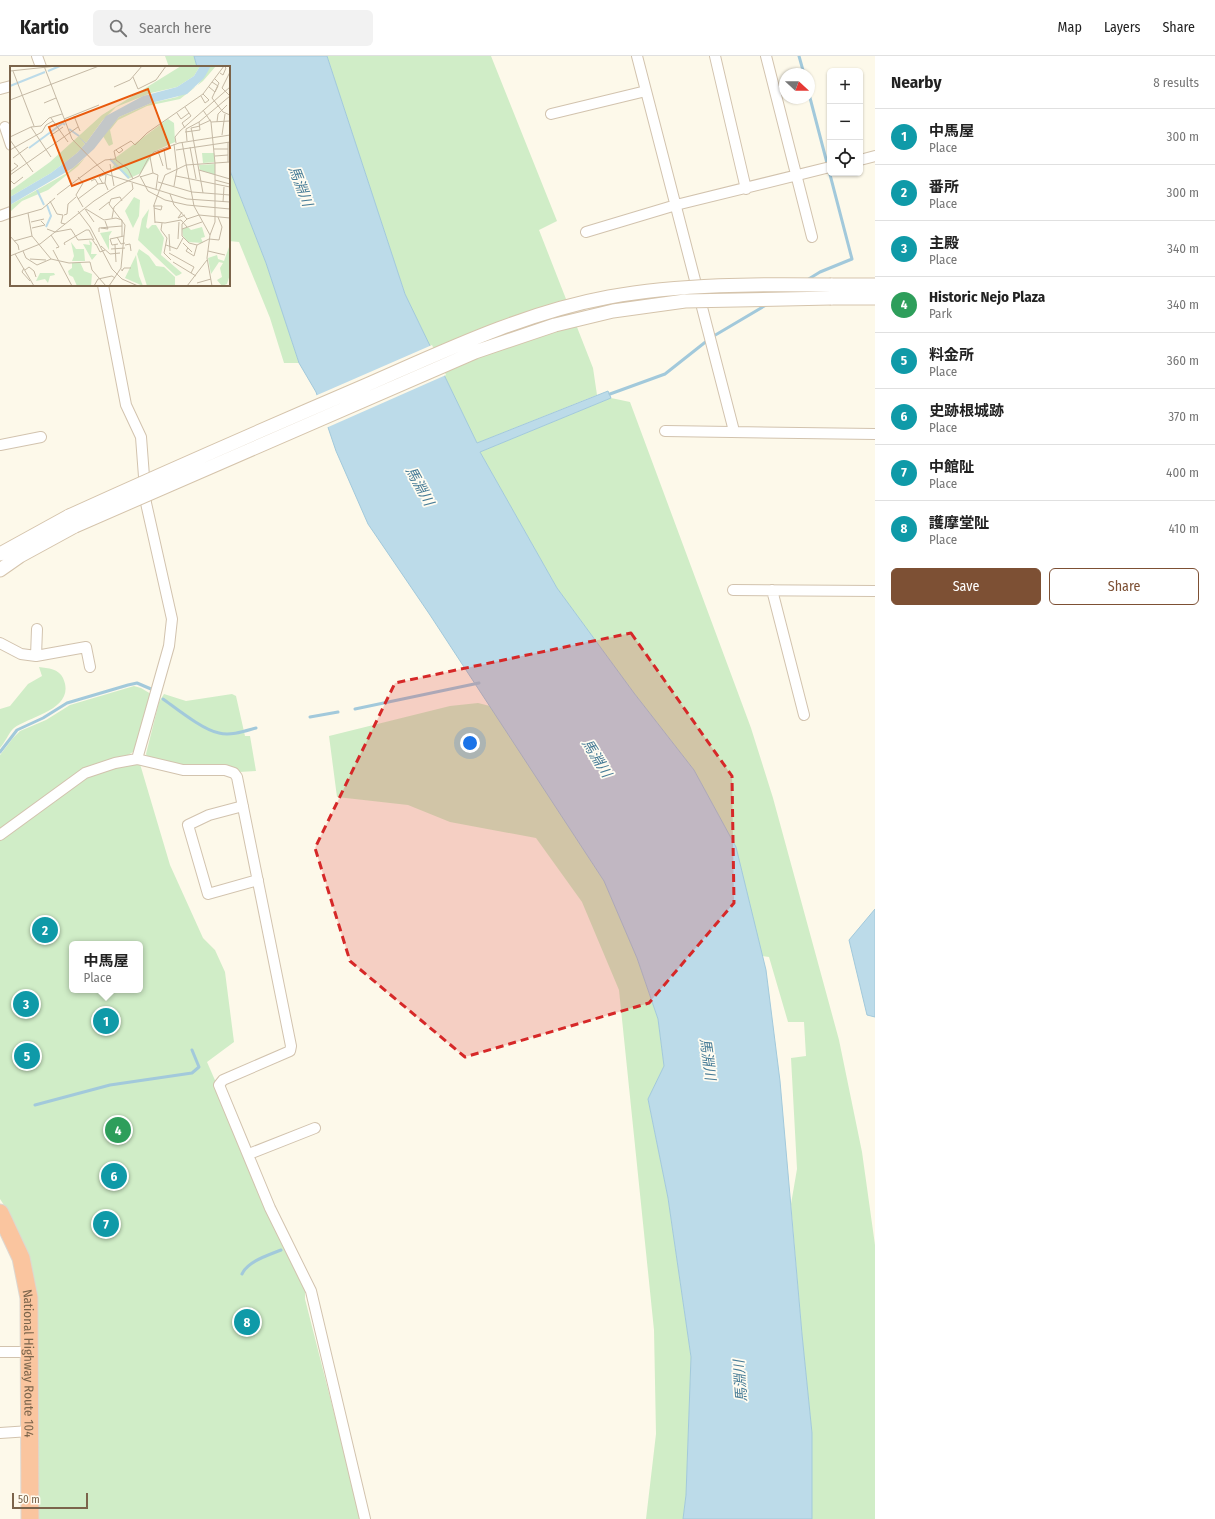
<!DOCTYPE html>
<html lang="en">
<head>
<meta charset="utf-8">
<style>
  :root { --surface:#fff; --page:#f2f2f2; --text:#222; --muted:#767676; --line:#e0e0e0; --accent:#7d5034 }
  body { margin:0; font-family:"Fira Sans Condensed","Noto Sans JP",sans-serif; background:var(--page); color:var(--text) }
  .controls { position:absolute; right:12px; top:12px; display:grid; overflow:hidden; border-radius:6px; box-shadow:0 1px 3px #0004 }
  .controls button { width:36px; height:36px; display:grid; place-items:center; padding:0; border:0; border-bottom:1px solid var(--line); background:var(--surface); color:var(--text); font:20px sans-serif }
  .compass { position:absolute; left:779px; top:12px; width:36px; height:36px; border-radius:50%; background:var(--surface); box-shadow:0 1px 3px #0004; rotate:111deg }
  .scale { position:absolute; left:12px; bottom:10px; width:76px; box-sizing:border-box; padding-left:4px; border:2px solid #7b644b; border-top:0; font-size:11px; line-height:14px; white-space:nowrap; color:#7b644b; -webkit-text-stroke:3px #fffcf1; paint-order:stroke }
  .you { position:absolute; left:470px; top:687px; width:14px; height:14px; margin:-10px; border:3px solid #fff; border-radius:50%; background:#1a73e8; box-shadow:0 0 0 6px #1a73e833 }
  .badge { display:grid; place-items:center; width:26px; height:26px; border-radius:50%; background:var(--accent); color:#fff; font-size:13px; font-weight:700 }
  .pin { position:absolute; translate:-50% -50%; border:2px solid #fff; box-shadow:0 1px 4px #0006 }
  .popup { position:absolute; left:69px; top:885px; width:74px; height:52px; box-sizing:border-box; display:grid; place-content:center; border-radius:6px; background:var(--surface); filter:drop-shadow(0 1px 3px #0005); font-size:13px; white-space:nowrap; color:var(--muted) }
  .popup b { font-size:15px; color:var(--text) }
  .popup::after { content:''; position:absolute; left:50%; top:100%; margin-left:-8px; border:8px solid transparent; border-top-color:var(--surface) }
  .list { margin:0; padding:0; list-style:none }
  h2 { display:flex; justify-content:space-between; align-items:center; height:52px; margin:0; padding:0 16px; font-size:17px }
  h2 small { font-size:13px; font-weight:400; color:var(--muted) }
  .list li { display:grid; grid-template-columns:26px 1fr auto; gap:12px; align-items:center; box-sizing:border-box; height:56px; padding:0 16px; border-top:1px solid var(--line) }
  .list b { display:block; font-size:15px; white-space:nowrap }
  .list p { margin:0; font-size:13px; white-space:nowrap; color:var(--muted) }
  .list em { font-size:13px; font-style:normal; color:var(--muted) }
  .actions { display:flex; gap:8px; padding:12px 16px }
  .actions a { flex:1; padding:9px 0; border:1px solid var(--accent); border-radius:6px; text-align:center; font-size:14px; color:var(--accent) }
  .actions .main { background:var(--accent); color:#fff }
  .icon { flex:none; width:22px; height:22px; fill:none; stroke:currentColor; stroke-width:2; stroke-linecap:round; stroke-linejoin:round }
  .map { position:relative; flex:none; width:875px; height:1463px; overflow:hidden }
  header { display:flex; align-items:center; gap:24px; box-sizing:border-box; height:56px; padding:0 20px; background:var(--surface); border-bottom:1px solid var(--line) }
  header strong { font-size:19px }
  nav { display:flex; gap:22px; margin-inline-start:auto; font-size:14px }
  .search { width:280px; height:36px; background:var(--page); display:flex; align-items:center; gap:10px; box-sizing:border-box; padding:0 14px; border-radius:6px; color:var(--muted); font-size:15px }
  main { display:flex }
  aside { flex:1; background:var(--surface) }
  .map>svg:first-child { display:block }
  .green { fill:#d0edc7; fill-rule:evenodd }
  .water { fill:#bcdbe9; stroke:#a2c9db }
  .pier { fill:#fdf9ea }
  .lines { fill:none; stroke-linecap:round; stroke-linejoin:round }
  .stream { stroke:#a2c9db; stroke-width:3 }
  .street-casing { stroke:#d2c3ae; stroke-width:12 }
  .secondary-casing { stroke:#d5c4ac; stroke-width:15 }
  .highway-casing { stroke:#ddd7d0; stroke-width:19 }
  .street { stroke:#fff; stroke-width:10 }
  .secondary { stroke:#fff; stroke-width:13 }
  .highway { stroke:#fac59f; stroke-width:17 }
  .secondary-bridge-casing { stroke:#d5c4ac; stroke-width:15; stroke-linecap:butt }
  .secondary-bridge { stroke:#fff; stroke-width:13 }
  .marked { fill:#d62828; fill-opacity:0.2; stroke:#d62828; stroke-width:3; stroke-dasharray:8 5; stroke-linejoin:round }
  .labels { text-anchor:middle; stroke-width:3.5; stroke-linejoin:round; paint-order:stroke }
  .street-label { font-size:13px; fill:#7b644b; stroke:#fffcf1 }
  .water-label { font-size:14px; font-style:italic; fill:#467b96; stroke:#fffcf1 }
  .inset-river { fill:none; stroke:#bcdbe9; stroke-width:2 }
  .inset-road { fill:none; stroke:#c5b9a5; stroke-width:1 }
  .view { fill:#e8590c; fill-opacity:0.15; stroke:#e8590c; stroke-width:2 }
  .inset-edge { fill:none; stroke:#7b644b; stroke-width:2 }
</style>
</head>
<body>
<header>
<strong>Kartio</strong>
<div class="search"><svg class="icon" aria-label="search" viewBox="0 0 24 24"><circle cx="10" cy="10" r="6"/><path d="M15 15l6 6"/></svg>Search here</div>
<nav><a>Map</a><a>Layers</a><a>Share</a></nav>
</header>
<main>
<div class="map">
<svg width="875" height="1463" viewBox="0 0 875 1463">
  <rect width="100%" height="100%" fill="#fdf9ea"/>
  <path class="green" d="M 165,0 L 194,0 L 197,11 L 169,11 Z
    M 327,0 L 491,0 L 557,165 L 539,174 L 593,312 L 597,339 L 477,387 L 405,238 Z
    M 229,112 L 266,207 L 299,307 L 284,307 L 270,262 L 239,186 L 229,185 Z
    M 611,342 L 630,346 L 751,672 L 773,742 L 839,984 L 862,1096 L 875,1189 L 875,1463 L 812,1463 L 812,1377 L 802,1278 L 791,1148 L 797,1113 L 791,1002 L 806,1000 L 804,966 L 788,966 L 769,901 L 762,900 L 736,791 L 694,714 L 634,637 L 557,532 L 480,396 Z
    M 39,611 C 48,612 59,613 63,622 C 77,653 30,660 14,672 C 9,676 5,687 0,692 L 0,653 L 10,650 L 28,628 L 42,620 Z
    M 134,630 L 141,632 L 151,638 L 136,694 L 122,703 L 93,711 L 0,774 L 0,699 L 13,682 L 20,675 L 46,664 L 70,649 Z
    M 164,638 L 186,645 L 232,638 L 236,640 L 245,680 L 250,680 L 256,715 L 239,716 L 238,713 L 226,711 L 182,711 L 148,703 L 146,698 L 159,646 Z
    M 478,647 L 490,650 L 604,825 L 637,902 L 658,963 L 664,1010 L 648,1043 L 668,1142 L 691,1301 L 686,1439 L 683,1463 L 646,1463 L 656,1378 L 654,1274 L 619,934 L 582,846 L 536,782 L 450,766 L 408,749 L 337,741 L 329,680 L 450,650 Z
    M 130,708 L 140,708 L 170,809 L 203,882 L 215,894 L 225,916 L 234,986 L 207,1006 L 305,1230 L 305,1243 L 361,1463 L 38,1463 L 37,1251 L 6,1152 L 0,1143 L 0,782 L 87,720 ZM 72,888 L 140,888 L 140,934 L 72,934 Z"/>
  <path class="water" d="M 194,0 L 327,0 L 405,238 L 477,387 L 608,335 L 611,342 L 480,396 L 557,532 L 634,637 L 694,714 L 736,791 L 766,914 L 780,1025 L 802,1278 L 812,1377 L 812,1463 L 683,1463 L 686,1439 L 691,1301 L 668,1142 L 648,1043 L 664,1010 L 658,963 L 637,902 L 604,825 L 430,559 L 368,468 L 336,395 L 316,336 L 299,307 L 266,207 L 229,112 L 229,11 L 197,11 Z
    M 875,853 L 875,961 L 867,959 L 849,884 Z"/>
  <path class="pier" d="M 432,289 L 446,319 L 326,372 L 315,340 Z"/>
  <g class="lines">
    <path class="stream" d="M 799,0 L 804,18
      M 807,224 L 820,216 L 852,203 L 809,38
      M 712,281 L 766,249
      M 610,338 L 665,318 L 708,284
      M 163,643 C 177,653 203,674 219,677 C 231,680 245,675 256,672
      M 355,653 L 479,627
      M 310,661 L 338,656
      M 0,696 L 17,674 L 43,662 L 67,647 L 128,629 L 137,627 L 151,633
      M 35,1049 L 110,1029 L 192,1017 L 199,1011 L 192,994
      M 242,1218 C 248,1205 269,1199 281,1194"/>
    <defs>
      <path id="street" d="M 37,0 L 41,11
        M 637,0 L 734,375
        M 715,0 L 746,133
        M 766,0 L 812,181
        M 0,33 L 11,30
        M 551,58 L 646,35
        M 5,71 L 11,89
        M 860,104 L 875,100
        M 0,160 L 11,156
        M 586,176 L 676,149 L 830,111
        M 103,229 L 126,349 L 141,381 L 146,447 L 172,563 L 169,590 L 137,703
        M 665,375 L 875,378
        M 0,389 L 41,381
        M 733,534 L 875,535
        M 772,534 L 804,659
        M 0,587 L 21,598 L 36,600 L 86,591 L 90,611
        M 36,600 L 37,573
        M 243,750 L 209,759 L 188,769 L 208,838 L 258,824
        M 0,779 L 85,717 L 115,707 L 137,703 L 183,714 L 225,714 L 234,717 L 237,721 L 291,990 L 290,995 L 223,1024 L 219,1029 L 270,1152 L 311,1235 L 365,1463
        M 249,1098 L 315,1072
        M 0,1296 L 30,1296
        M 0,1377 L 30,1375"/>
      <path id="secondary" d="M 831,229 L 875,229
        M 831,242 L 875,242
        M 0,498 L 69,460
        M 0,514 L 20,500 L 75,470"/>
      <g id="highway">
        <path id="s1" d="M 0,1157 L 21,1202 L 29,1242 L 30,1463"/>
      </g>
    </defs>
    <use href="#street" class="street-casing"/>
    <use href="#secondary" class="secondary-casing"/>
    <use href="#highway" class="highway-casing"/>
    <use href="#street" class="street"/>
    <use href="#secondary" class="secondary"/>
    <use href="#highway" class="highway"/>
    <defs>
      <path id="secondary-bridge" d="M 69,460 C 166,416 264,373 362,331 C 442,296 522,257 609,241 C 681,228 757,228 831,229
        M 75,470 L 475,296 L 555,269 L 613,255 L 685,245 L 831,242"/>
    </defs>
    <use href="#secondary-bridge" class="secondary-bridge-casing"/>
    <use href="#secondary-bridge" class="secondary-bridge"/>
  </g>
  <path class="marked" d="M 631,577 L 732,720 L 734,847 L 649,947 L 465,1001 L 350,905 L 315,792 L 395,627 Z"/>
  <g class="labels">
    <g class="street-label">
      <text dy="5" stroke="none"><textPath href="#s1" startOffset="156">National Highway Route 104</textPath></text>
    </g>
    <g class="water-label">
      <text transform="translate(301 130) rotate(69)" y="5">馬淵川</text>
      <text transform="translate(420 430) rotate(61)" y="5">馬淵川</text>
      <text transform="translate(597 702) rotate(58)" y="5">馬淵川</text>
      <text transform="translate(708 1003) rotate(82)" y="5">馬淵川</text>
      <text transform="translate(740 1325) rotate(-94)" y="5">馬淵川</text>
    </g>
  </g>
  <g transform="translate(10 10)">
    <rect width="220" height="220" fill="#fdf9ea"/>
    <path d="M 171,0 L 190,0 L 184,10 L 167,21 L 141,27 L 106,41 L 92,55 L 76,77 L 71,73 L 75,78 L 67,87 L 41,107 L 0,131 L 0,125 L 40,96 L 92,49 ZM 201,0 L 206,0 L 193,15 L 170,33 L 137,40 L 108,54 L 100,64 L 103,78 L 99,80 L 93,70 L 109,51 L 141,37 L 167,31 L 187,20 ZM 158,53 L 164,57 L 165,76 L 145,85 L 131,107 L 118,113 L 110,104 L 102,102 L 104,99 L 101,95 ZM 192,87 L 204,87 L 205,96 L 193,97 ZM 75,92 L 68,100 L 38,124 L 12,135 L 1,145 L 0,139 L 57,107 ZM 205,98 L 205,109 L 190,104 L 189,99 ZM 124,131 L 130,134 L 129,150 L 123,162 L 115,145 ZM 139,143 L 136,161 L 138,163 L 142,159 L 146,159 L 154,172 L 151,189 L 172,207 L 169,209 L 166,210 L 128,174 L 132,153 ZM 178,161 L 181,164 L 192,161 L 195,171 L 191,172 L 193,177 L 178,176 L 173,170 L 172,163 ZM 102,165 L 99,170 L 99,184 L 90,167 ZM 79,174 L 82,177 L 81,188 L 87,188 L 82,194 L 73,178 L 80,179 ZM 61,176 L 66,183 L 74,183 L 75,195 L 62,195 L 64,190 ZM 219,181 L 220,208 L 217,218 L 212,220 L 207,214 L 212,211 L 210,202 L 213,197 L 209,196 L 201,208 L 198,192 L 207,189 L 208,193 L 214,195 ZM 129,183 L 139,190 L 146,200 L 154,201 L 165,211 L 165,220 L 137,220 L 127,188 ZM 126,189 L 129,210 L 133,220 L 115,212 ZM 70,196 L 74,205 L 82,208 L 81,220 L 67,220 L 63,211 L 59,209 L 58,205 L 62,202 L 62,197 ZM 30,207 L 44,207 L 45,209 L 40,210 L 38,217 L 35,213 L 26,215 Z" fill="#d0edc7"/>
    <path d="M 190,0 L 201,0 L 194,12 L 177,28 L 141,37 L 109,51 L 84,83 L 63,102 L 0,139 L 0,131 L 41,107 L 67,87 L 75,78 L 68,70 L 76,77 L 96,50 L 133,30 L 167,21 L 184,10 Z" fill="#bcdbe9"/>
    <path class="inset-river" d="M 38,5 L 50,0M 0,20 L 35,6M 59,63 L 69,70M 19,82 L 53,57 L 55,59M 100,93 L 119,112M 27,124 L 34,139M 36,161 L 41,150 L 37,139"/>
    <path class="inset-road" d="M 34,0 L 62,73 L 96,108 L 177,133 L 220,136M 0,5 L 47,0M 3,5 L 24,60M 210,7 L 213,9 L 216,2 L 214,0M 123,11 L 128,23 L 146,14 L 156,0M 205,13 L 209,17 L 202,32 L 213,46 L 220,49M 104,21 L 120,14 L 132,0M 199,21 L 205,26 L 208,20 L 202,16M 191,30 L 195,37 L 199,34 L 193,28M 220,30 L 212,22 L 220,6M 0,34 L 89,0M 34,37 L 46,32M 175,41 L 181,50 L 172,57 L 175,62M 193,44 L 201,56 L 205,97 L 205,156 L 200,169M 167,47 L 171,53 L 179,47M 64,50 L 70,65M 41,52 L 58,76M 54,53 L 89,39M 201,56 L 220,55M 207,56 L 208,48 L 217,39M 190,59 L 201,54M 21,61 L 41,91M 175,66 L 190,64 L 189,56M 182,66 L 193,127M 182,66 L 181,62 L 190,60M 212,69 L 215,48M 40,70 L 53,61M 0,71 L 21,61 L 31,60 L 39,52 L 52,48M 0,74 L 23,106M 177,75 L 176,63 L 189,56 L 220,30M 172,76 L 184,140 L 200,169 L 197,192 L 202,220M 218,76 L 218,96M 166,77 L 165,71 L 170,65 L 220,21M 180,81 L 186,113M 154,83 L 157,103 L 161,103M 204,83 L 218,83M 0,84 L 32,66 L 36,59 L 43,55M 106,84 L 109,87 L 113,84 L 110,81M 166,84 L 220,76M 148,85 L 153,100M 205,90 L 218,89M 3,92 L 18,81M 100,98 L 104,120M 189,104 L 220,113M 0,106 L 8,100 L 4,97M 143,107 L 148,109 L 146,123M 0,109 L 68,61M 96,109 L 95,117 L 98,124M 130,110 L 138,125 L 155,134 L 177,139 L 220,143M 166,110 L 220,121M 68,111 L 73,117 L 66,129 L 73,141M 130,111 L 143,107 L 140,91M 123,113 L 118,103 L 106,94 L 104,85 L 121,75 L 125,79 L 137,67 L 193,28 L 214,0M 0,114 L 4,118 L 13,111M 205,114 L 220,118M 81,115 L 85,113 L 88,118 L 95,117M 148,116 L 182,126 L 220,129M 93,118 L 89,111 L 96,108M 164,120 L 167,103 L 164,78M 160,128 L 164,139 L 177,153M 47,129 L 84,101 L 95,94 L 105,93M 68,133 L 88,118M 40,135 L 47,148 L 53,149 L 51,157 L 55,158M 213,136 L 214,121M 143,140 L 152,140 L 151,144 L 144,142M 75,143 L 84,156M 76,143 L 94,154 L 106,152 L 112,154 L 112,170M 89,144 L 99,136M 68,145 L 80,161 L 102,203 L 112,213 L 128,220M 172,146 L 168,152 L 175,149M 18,147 L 22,170 L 41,193 L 59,197 L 80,196 L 82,204 L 96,220M 54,149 L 57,148 L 58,138 L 66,131M 208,151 L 212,161 L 209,174 L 199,173 L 187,179 L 179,177 L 172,170 L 172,158 L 177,153 L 189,149 L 220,152M 0,152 L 32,143 L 45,132M 102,152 L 104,141 L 123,123 L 122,117M 21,156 L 34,153M 145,156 L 155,157 L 171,154 L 177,161M 145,157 L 144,139 L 155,109 L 176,99 L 220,96M 152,157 L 151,164 L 157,172 L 154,187 L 161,194M 22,162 L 35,159 L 31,155M 91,162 L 98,163 L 95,155M 37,163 L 45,166 L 61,163 L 68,174 L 82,173 L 86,179M 172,163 L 192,156M 89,166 L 89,162 L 112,160M 159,168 L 160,185M 41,169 L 49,181 L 46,182M 0,170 L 8,179 L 9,184M 107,171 L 111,178 L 115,177M 168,173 L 169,156M 4,175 L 22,170M 173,177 L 182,186M 86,178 L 90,186 L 95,184M 108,178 L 102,179 L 100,173 L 114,170M 55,179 L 54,177 L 76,164 L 79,164 L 84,174M 105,179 L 106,196M 115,179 L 120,178 L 121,185M 156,179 L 167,183 L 173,172M 91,180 L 100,188 L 110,187M 178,182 L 176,185 L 184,190 L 187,179M 101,183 L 115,182M 43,184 L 62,220M 13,185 L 16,192 L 27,199 L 41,193M 198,185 L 215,189M 159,187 L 184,201 L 181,207M 5,188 L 24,220M 0,190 L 30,178 L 84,135 L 107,120 L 129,110 L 138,93 L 144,86 L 169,77 L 220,69M 20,193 L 36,194M 163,196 L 186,210M 14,202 L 12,206 L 20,215M 112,203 L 112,205 L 114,202 L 121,202M 15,204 L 19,201 L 24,205 L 26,211M 187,217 L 201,213M 84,220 L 88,213 L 102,210 L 105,212M 99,220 L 111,202 L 115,159 L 99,138 L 101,133 L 110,131 L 112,135M 177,220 L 197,194"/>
    <path class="view" d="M 138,23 L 160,82 L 62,120 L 39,61 Z"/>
    <rect width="220" height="220" class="inset-edge"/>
  </g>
</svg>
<div class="controls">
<button>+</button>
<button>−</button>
<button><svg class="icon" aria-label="locate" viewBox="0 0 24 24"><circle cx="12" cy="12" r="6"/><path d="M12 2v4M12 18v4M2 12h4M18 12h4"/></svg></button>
</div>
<svg class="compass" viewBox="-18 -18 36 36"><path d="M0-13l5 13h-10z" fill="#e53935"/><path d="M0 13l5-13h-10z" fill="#767676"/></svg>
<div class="scale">50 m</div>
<div class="you"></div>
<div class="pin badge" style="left:106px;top:965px;background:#0f9aa8">1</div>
<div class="popup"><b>中馬屋</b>Place</div>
<div class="pin badge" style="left:45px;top:874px;background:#0f9aa8">2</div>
<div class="pin badge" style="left:26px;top:948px;background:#0f9aa8">3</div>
<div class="pin badge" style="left:118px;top:1074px;background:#2e9e5b">4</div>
<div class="pin badge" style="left:27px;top:1000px;background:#0f9aa8">5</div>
<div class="pin badge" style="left:114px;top:1120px;background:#0f9aa8">6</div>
<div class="pin badge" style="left:106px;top:1168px;background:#0f9aa8">7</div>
<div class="pin badge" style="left:247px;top:1266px;background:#0f9aa8">8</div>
</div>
<aside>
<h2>Nearby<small>8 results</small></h2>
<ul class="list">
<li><span class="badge" style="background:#0f9aa8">1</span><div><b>中馬屋</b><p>Place</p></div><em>300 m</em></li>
<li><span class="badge" style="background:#0f9aa8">2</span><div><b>番所</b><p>Place</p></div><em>300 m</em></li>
<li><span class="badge" style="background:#0f9aa8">3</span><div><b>主殿</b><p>Place</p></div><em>340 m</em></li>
<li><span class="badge" style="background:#2e9e5b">4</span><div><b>Historic Nejo Plaza</b><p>Park</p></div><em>340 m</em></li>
<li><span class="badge" style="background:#0f9aa8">5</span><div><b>料金所</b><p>Place</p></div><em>360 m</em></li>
<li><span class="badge" style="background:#0f9aa8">6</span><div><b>史跡根城跡</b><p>Place</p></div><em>370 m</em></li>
<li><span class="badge" style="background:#0f9aa8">7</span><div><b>中館阯</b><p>Place</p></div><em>400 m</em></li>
<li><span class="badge" style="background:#0f9aa8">8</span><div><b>護摩堂阯</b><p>Place</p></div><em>410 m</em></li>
</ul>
<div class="actions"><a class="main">Save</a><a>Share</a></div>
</aside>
</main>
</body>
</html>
